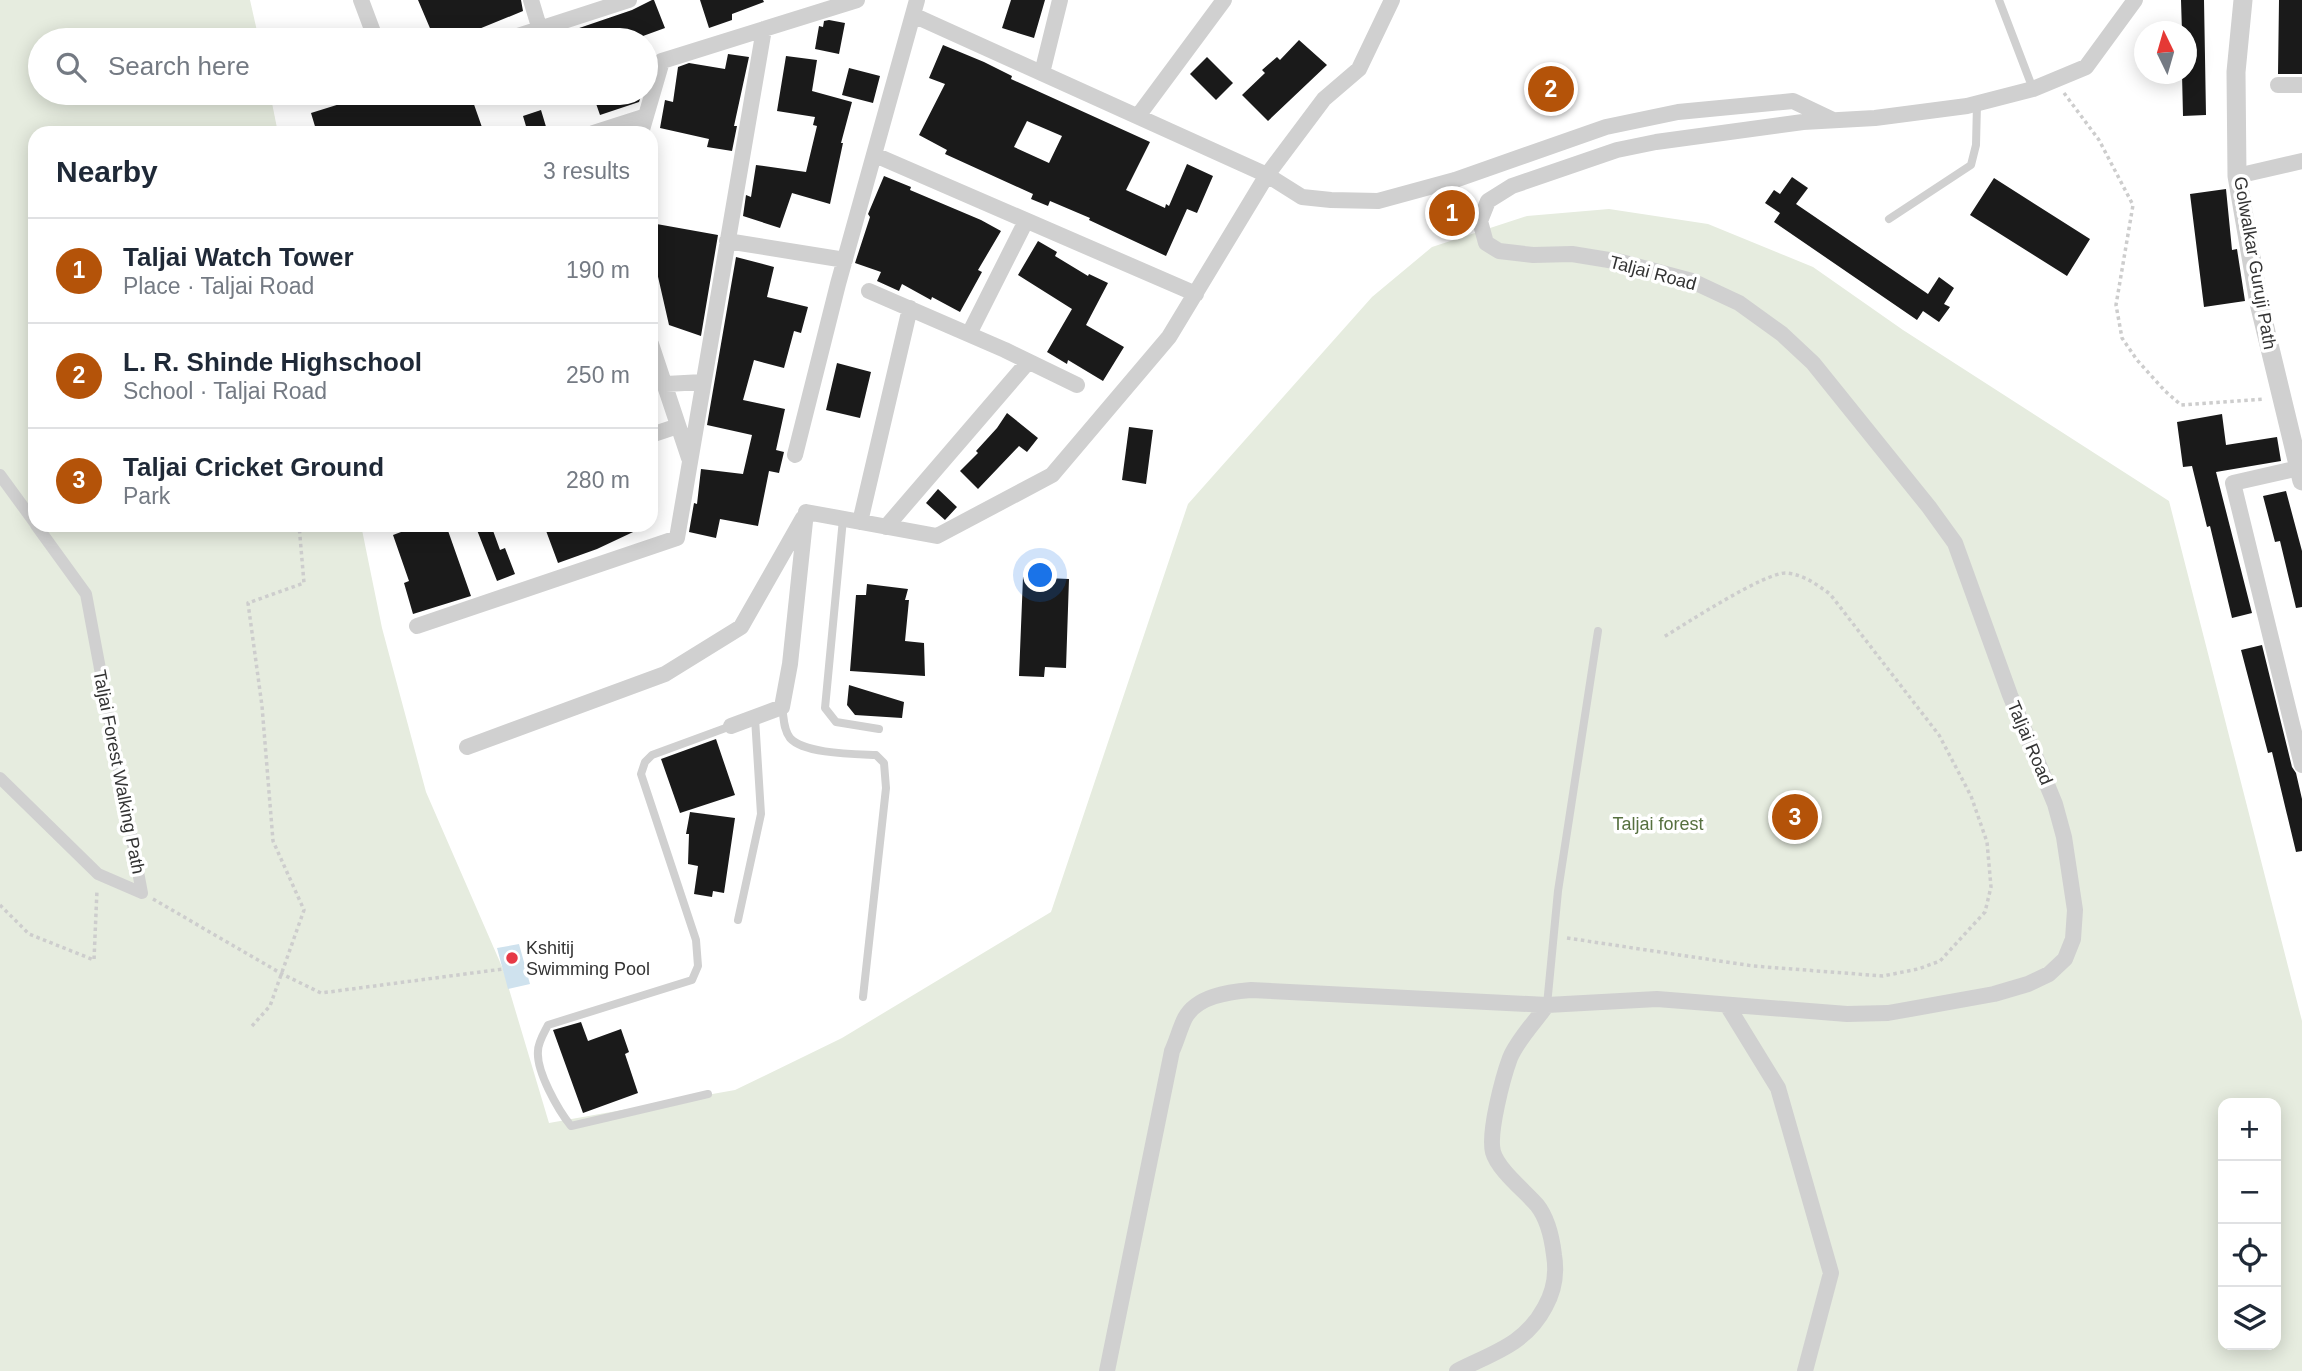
<!DOCTYPE html>
<html lang="en">
<head>
<meta charset="utf-8">
<style>
  :root { --surface:#fff; --page:#f6f6f7; --text:#1f2937; --muted:#747a83; --line:#e0e1e3; --accent:#b45309 }
  body { margin:0; font-family:Helvetica,sans-serif; background:var(--page); color:var(--text) }
  .controls { position:absolute; right:21px; bottom:21px; display:grid; overflow:hidden; border-radius:14px; box-shadow:0 4px 18px #0003 }
  .controls button { width:63px; height:63px; display:grid; place-items:center; padding:0; border:0; border-bottom:2px solid var(--line); background:var(--surface); color:var(--text); font:35px sans-serif }
  .compass { position:absolute; left:2134px; top:21px; width:63px; height:63px; border-radius:50%; background:var(--surface); box-shadow:0 4px 18px #0003; rotate:355deg }
  .you { position:absolute; left:1041px; top:576px; width:24px; height:24px; margin:-18px; border:5px solid #fff; border-radius:50%; background:#1a73e8; box-shadow:0 0 0 10px #1a73e833 }
  .badge { display:grid; place-items:center; width:46px; height:46px; border-radius:50%; background:var(--accent); color:#fff; font-size:23px; font-weight:700 }
  .pin { position:absolute; translate:-50% -50%; border:4px solid #fff; box-shadow:0 2px 7px #0006 }
  .list { margin:0; padding:0; list-style:none }
  h2 { display:flex; justify-content:space-between; align-items:center; height:91px; margin:0; padding:0 28px; font-size:30px }
  h2 small { font-size:23px; font-weight:400; color:var(--muted) }
  .list li { display:grid; grid-template-columns:46px 1fr auto; gap:21px; align-items:center; box-sizing:border-box; height:105px; padding:0 28px; border-top:2px solid var(--line) }
  .list b { display:block; font-size:26px; white-space:nowrap }
  .list p { margin:0; font-size:23px; white-space:nowrap; color:var(--muted) }
  .list em { font-size:23px; font-style:normal; color:var(--muted) }
  .icon { flex:none; width:38px; height:38px; fill:none; stroke:currentColor; stroke-width:2; stroke-linecap:round; stroke-linejoin:round }
  .map { position:relative; flex:none; width:2302px; height:1371px; overflow:hidden }
  .search { position:absolute; background:var(--surface); box-shadow:0 4px 18px #0003; left:28px; top:28px; width:630px; height:77px; display:flex; align-items:center; gap:18px; box-sizing:border-box; padding:0 24px; border-radius:38px; color:var(--muted); font-size:26px }
  .panel { position:absolute; background:var(--surface); box-shadow:0 4px 18px #0003; left:28px; top:126px; width:630px; height:406px; border-radius:21px }
  .map>svg:first-child { display:block }
  .green { fill:#e6ecdf; fill-rule:evenodd }
  .water { fill:#cfe2ee }
  .building { fill:#1a1a1a; fill-rule:evenodd }
  .lines { fill:none; stroke-linecap:round; stroke-linejoin:round }
  .path { stroke:#cdcdcd; stroke-width:3.5; stroke-dasharray:3.5 3.5; stroke-linecap:butt }
  .service { stroke:#d0d0d0; stroke-width:8 }
  .pedestrian { stroke:#d0d0d0; stroke-width:12 }
  .minor { stroke:#d0d0d0; stroke-width:16 }
  .tertiary { stroke:#d0d0d0; stroke-width:19 }
  .poi-dot { fill:#e63946; stroke:#fff; stroke-width:2.5 }
  .labels { text-anchor:middle; stroke-width:7; stroke-linejoin:round; paint-order:stroke }
  .street-label { font-size:18px; fill:#333; stroke:#fff }
  .park-label { font-size:18px; fill:#56703f; stroke:#fff }
  .poi-label { font-size:18px; fill:#333; stroke:#fff; text-anchor:start }
</style>
</head>
<body>
<div class="map">
<svg width="2302" height="1371" viewBox="0 0 2302 1371">
  <rect width="100%" height="100%" fill="#fff"/>
  <path class="green" d="M 0,0 L 250,0 L 259,40 L 40,40 L 40,93 L 270,93 L 278,133 L 35,133 L 35,525 L 361,525 L 382,628 L 426,792 L 503,969 L 549,1123 L 735,1090 L 842,1038 L 1051,912 L 1188,504 L 1372,297 L 1432,247 L 1527,216 L 1609,209 L 1708,224 L 1813,267 L 1903,330 L 2169,501 L 2302,1021 L 2302,1371 L 0,1371 ZM 2223,1103 L 2276,1103 L 2276,1345 L 2223,1345 Z"/>
  <path class="water" d="M 519,944 L 530,984 L 508,989 L 497,948 Z"/>
  <path class="building" d="M 418,0 L 521,0 L 523,11 L 452,40 L 435,40 Z
    M 652,0 L 654,0 L 665,28 L 632,40 L 544,40 L 632,10 Z
    M 700,0 L 763,0 L 764,2 L 732,14 L 732,20 L 709,28 Z
    M 1011,0 L 1045,0 L 1034,38 L 1002,28 Z
    M 2181,0 L 2204,0 L 2206,115 L 2183,116 L 2182,74 L 2187,74 L 2187,32 L 2182,32 Z
    M 2279,0 L 2302,0 L 2302,74 L 2278,74 Z
    M 829,20 L 845,23 L 839,54 L 815,49 L 819,26 L 823,27 L 824,21 Z
    M 1299,40 L 1327,65 L 1268,121 L 1242,95 L 1265,73 L 1262,70 L 1277,57 L 1280,60 Z
    M 943,45 L 984,62 L 1012,76 L 1011,79 L 1150,142 L 1126,190 L 1165,208 L 1166,204 L 1169,206 L 1187,164 L 1213,176 L 1197,213 L 1187,209 L 1166,256 L 1089,220 L 1090,218 L 1050,201 L 1048,206 L 1031,199 L 1033,194 L 945,154 L 947,150 L 919,135 L 945,84 L 929,78 ZM 1027,121 L 1062,136 L 1049,163 L 1014,147 Z
    M 728,54 L 749,57 L 734,126 L 737,126 L 732,151 L 707,147 L 709,139 L 660,128 L 665,100 L 673,102 L 678,67 L 689,63 L 725,69 Z
    M 786,56 L 817,60 L 812,91 L 852,102 L 841,143 L 843,143 L 830,204 L 792,193 L 780,228 L 743,216 L 746,195 L 751,197 L 756,165 L 806,172 L 817,126 L 813,125 L 815,117 L 777,111 Z
    M 1207,57 L 1233,83 L 1216,100 L 1190,74 Z
    M 849,68 L 880,76 L 873,103 L 842,95 Z
    M 375,93 L 470,93 L 484,133 L 317,133 L 311,113 Z
    M 602,93 L 642,93 L 639,102 L 600,115 L 593,95 Z
    M 541,110 L 547,130 L 528,133 L 523,116 Z
    M 884,176 L 911,187 L 910,190 L 981,220 L 1001,231 L 978,270 L 982,272 L 960,312 L 932,297 L 931,300 L 902,284 L 899,291 L 877,281 L 881,272 L 855,263 L 870,217 L 868,214 Z
    M 1792,177 L 1808,188 L 1796,204 L 1928,294 L 1939,277 L 1954,288 L 1944,304 L 1950,307 L 1939,322 L 1923,311 L 1917,320 L 1774,222 L 1780,213 L 1765,203 L 1774,190 L 1780,194 Z
    M 1994,178 L 2090,239 L 2067,276 L 1970,215 Z
    M 2226,189 L 2232,250 L 2237,249 L 2245,301 L 2204,307 L 2190,194 Z
    M 651,223 L 718,235 L 701,336 L 669,325 L 651,246 Z
    M 1038,241 L 1057,252 L 1055,256 L 1088,276 L 1089,274 L 1108,283 L 1086,325 L 1124,347 L 1103,381 L 1068,360 L 1067,364 L 1047,352 L 1072,309 L 1018,275 Z
    M 736,257 L 774,267 L 767,297 L 808,307 L 801,333 L 794,331 L 784,368 L 754,360 L 743,400 L 785,409 L 776,450 L 784,452 L 779,473 L 769,471 L 758,526 L 720,519 L 716,538 L 689,532 L 694,503 L 697,504 L 701,469 L 743,474 L 752,435 L 707,425 Z
    M 837,363 L 871,372 L 860,418 L 826,410 Z
    M 1007,413 L 1038,438 L 1027,452 L 1019,446 L 978,489 L 960,471 L 978,453 L 976,451 L 997,428 Z
    M 2222,414 L 2226,445 L 2277,437 L 2281,461 L 2216,472 L 2252,613 L 2232,618 L 2210,526 L 2207,527 L 2192,466 L 2183,467 L 2177,422 Z
    M 1129,427 L 1153,430 L 1146,484 L 1122,480 Z
    M 938,489 L 957,507 L 945,520 L 926,503 Z
    M 2286,491 L 2302,551 L 2302,607 L 2296,608 L 2280,541 L 2275,542 L 2263,496 Z
    M 434,525 L 446,525 L 471,596 L 413,614 L 404,583 L 409,581 L 393,535 L 417,526 L 419,530 Z
    M 475,525 L 491,525 L 500,550 L 505,548 L 515,574 L 497,581 Z
    M 554,525 L 648,525 L 597,549 L 558,563 L 545,528 Z
    M 1023,577 L 1069,579 L 1066,668 L 1045,667 L 1044,677 L 1019,676 Z
    M 867,584 L 908,589 L 905,600 L 909,600 L 905,641 L 924,643 L 925,676 L 850,671 L 856,595 L 866,595 Z
    M 2262,645 L 2292,767 L 2296,773 L 2302,799 L 2302,851 L 2296,852 L 2272,752 L 2268,753 L 2241,650 Z
    M 849,685 L 904,702 L 902,718 L 855,715 L 847,705 Z
    M 716,739 L 735,795 L 680,813 L 661,759 Z
    M 690,812 L 735,818 L 724,893 L 713,891 L 712,897 L 694,894 L 698,866 L 688,864 L 689,834 L 686,834 Z
    M 581,1022 L 588,1041 L 621,1029 L 629,1052 L 625,1054 L 638,1093 L 583,1113 L 553,1030 Z"/>
  <g class="lines">
    <path class="path" d="M 2064,93 L 2099,140 L 2133,205 L 2116,305 L 2122,338 L 2137,360 L 2165,391 L 2181,405 L 2264,399
      M 153,899 L 282,974 L 321,993 L 503,969
      M 0,905 L 29,934 L 94,960 L 97,890
      M 1567,938 L 1753,966 L 1883,976 L 1918,969 L 1940,961 L 1985,912 L 1991,887 L 1987,842 L 1971,796 L 1939,735 L 1830,594 C 1816,584 1804,575 1787,573 C 1766,571 1684,625 1662,638
      M 252,1026 L 270,1006 L 304,910 L 273,841 L 262,706 L 248,603 L 304,583 L 299,525"/>
    <path class="service" d="M 1999,0 L 2033,89
      M 1889,219 L 1971,165 L 1976,145 L 1977,104
      M 843,519 L 825,708 L 836,722 L 879,729
      M 782,707 C 784,717 783,729 790,738 C 804,754 855,754 876,755 L 884,763 L 886,788 L 863,997
      M 738,920 L 761,814 L 755,718
      M 1547,1005 L 1558,891 L 1598,631
      M 708,1094 L 571,1126 C 558,1110 536,1071 538,1051 C 538,1042 544,1033 548,1025 L 692,980 L 698,966 L 696,940 L 641,774 L 645,762 L 652,755 L 731,726"/>
    <path class="pedestrian" d="M 0,475 L 35,523
      M 0,778 L 98,874 L 142,893 L 86,594 L 36,525"/>
    <path class="minor" d="M 361,0 L 376,40
      M 531,0 L 540,30
      M 913,15 L 1267,175 L 1302,197 L 1331,200 L 1378,201 L 1455,180 L 1606,127 L 1678,112 L 1793,101 L 1833,120
      M 505,40 L 629,0
      M 1042,73 L 1060,0
      M 2278,85 L 2302,85
      M 1138,116 L 1224,0
      M 593,133 L 646,116
      M 641,133 L 662,61 L 857,0
      M 875,155 L 1196,294
      M 2237,176 L 2302,161
      M 727,241 L 845,260
      M 869,291 L 1005,350 L 1077,385
      M 969,334 L 1026,221
      M 651,344 L 689,458
      M 666,384 L 703,382
      M 651,435 L 678,426
      M 795,455 L 838,284 L 917,0
      M 2299,468 L 2233,483 L 2302,765
      M 860,522 L 910,308
      M 886,527 L 1028,362
      M 417,626 L 677,538 L 764,29
      M 731,726 L 782,707 L 790,664 L 806,512 L 937,536 L 1052,475 L 1169,337 L 1267,175 L 1324,99 L 1359,69 L 1392,0
      M 467,747 L 665,674 L 741,627 L 803,518
      M 1727,1005 L 1778,1088 L 1831,1273 L 1805,1371
      M 1107,1371 L 1172,1051 C 1177,1040 1180,1028 1185,1018 C 1197,996 1228,992 1251,990 L 1547,1005
      M 1457,1371 C 1492,1353 1525,1345 1545,1307 C 1554,1291 1557,1273 1554,1255 C 1552,1238 1548,1219 1537,1205 C 1525,1191 1498,1170 1493,1152 C 1488,1133 1503,1077 1510,1058 C 1518,1039 1535,1022 1547,1005 L 1657,999 L 1847,1014 L 1888,1013 L 1994,994 L 2028,984 L 2049,974 L 2065,959 L 2073,939 L 2075,910 L 2064,837 L 2055,804 L 2010,695 L 1955,543 L 1929,507 L 1813,363 L 1782,334 L 1739,303 L 1692,281 L 1621,262 L 1572,254 L 1533,255 L 1499,251 L 1486,243 L 1480,221 L 1488,201 L 1512,186 L 1617,150 L 1656,142 L 1803,122 L 1875,118 L 1967,106 L 2033,89 L 2086,67 L 2135,0"/>
    <path class="tertiary" d="M 2243,0 L 2236,72 L 2237,176 L 2259,303 L 2302,481"/>
  </g>
  <circle class="poi-dot" cx="512" cy="958" r="7"/>
  <g class="labels">
    <g class="street-label">
      <text transform="translate(2255 263) rotate(80)" y="6">Golwalkar Guruji Path</text>
      <text transform="translate(1653 273) rotate(15)" y="6">Taljai Road</text>
      <text transform="translate(2030 743) rotate(67)" y="6">Taljai Road</text>
      <text transform="translate(119 772) rotate(79)" y="6">Taljai Forest Walking Path</text>
    </g>
    <g class="park-label">
      <text x="1658" y="830">Taljai forest</text>
    </g>
    <g class="poi-label">
      <text x="526" y="954">Kshitij<tspan x="526" dy="21">Swimming Pool</tspan></text>
    </g>
  </g>
</svg>
<div class="controls">
<button>+</button>
<button>−</button>
<button><svg class="icon" aria-label="locate" viewBox="0 0 24 24"><circle cx="12" cy="12" r="6"/><path d="M12 2v4M12 18v4M2 12h4M18 12h4"/></svg></button>
<button><svg class="icon" aria-label="layers" viewBox="0 0 24 24"><path d="M12 4l9 5-9 5-9-5zM3 14l9 5 9-5"/></svg></button>
</div>
<svg class="compass" viewBox="-18 -18 36 36"><path d="M0-13l5 13h-10z" fill="#e53935"/><path d="M0 13l5-13h-10z" fill="#747a83"/></svg>
<div class="you"></div>
<div class="pin badge" style="left:1452px;top:213px">1</div>
<div class="pin badge" style="left:1551px;top:89px">2</div>
<div class="pin badge" style="left:1795px;top:817px">3</div>
<div class="search"><svg class="icon" aria-label="search" viewBox="0 0 24 24"><circle cx="10" cy="10" r="6"/><path d="M15 15l6 6"/></svg>Search here</div>
<section class="panel">
<h2>Nearby<small>3 results</small></h2>
<ul class="list">
<li><span class="badge">1</span><div><b>Taljai Watch Tower</b><p>Place · Taljai Road</p></div><em>190 m</em></li>
<li><span class="badge">2</span><div><b>L. R. Shinde Highschool</b><p>School · Taljai Road</p></div><em>250 m</em></li>
<li><span class="badge">3</span><div><b>Taljai Cricket Ground</b><p>Park</p></div><em>280 m</em></li>
</ul>
</section>
</div>
</body>
</html>
